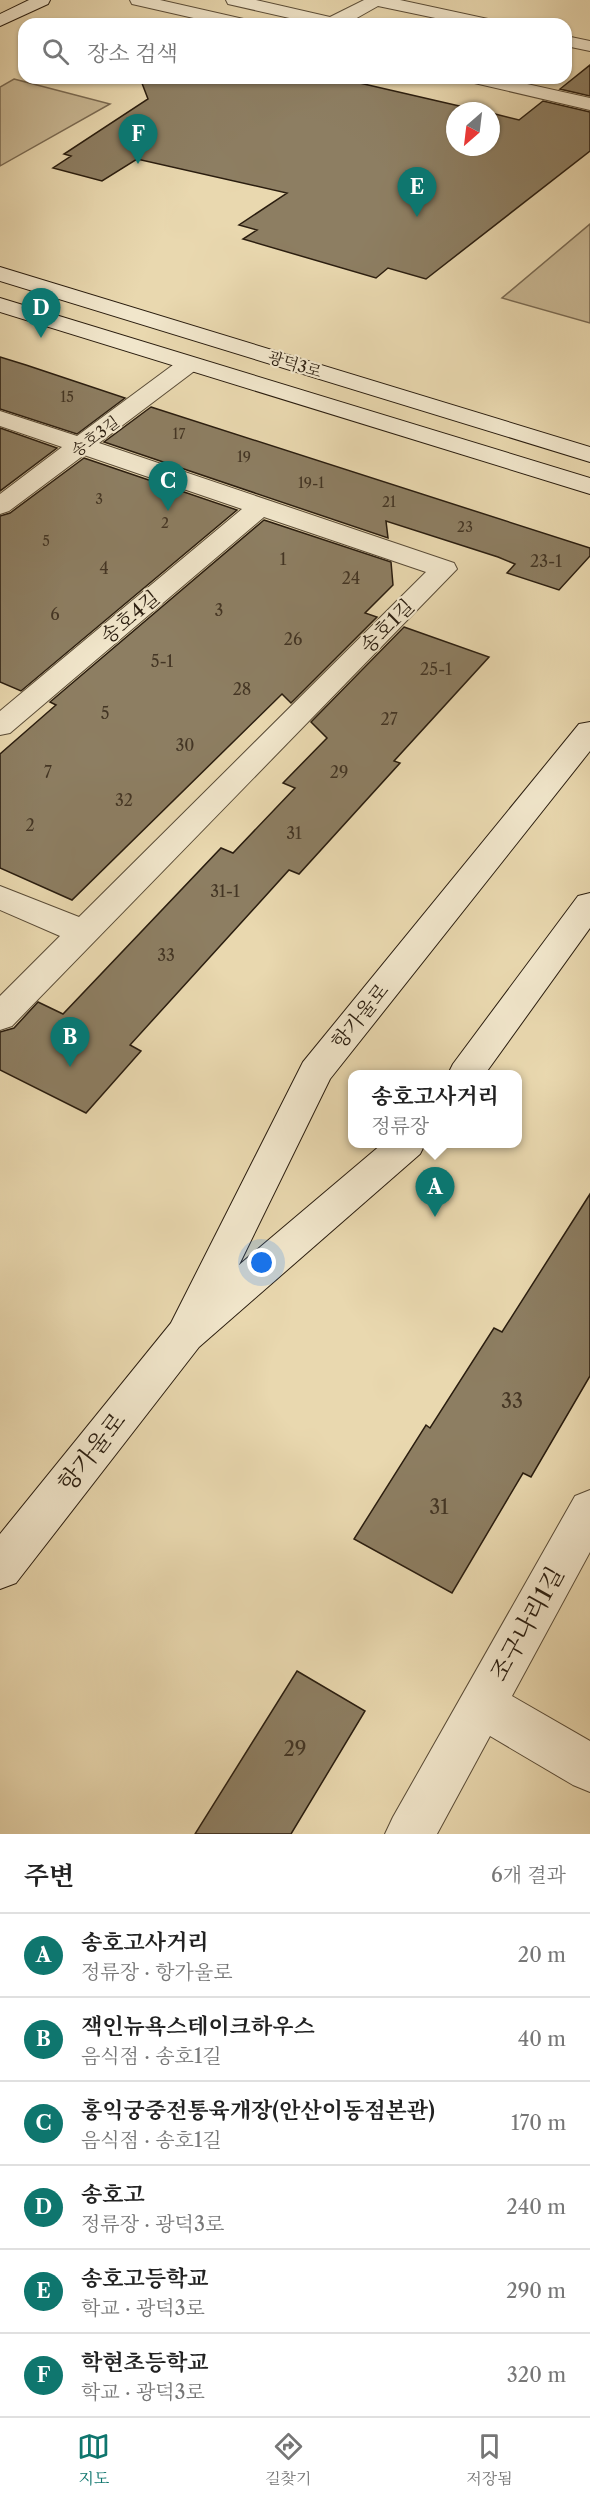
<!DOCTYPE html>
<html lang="ko">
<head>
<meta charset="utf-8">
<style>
  :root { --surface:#fff; --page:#f2f2f2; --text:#222; --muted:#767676; --line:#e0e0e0; --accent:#0f766e }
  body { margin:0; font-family:"Libre Caslon Text","Noto Serif KR",serif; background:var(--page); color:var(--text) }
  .compass { position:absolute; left:446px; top:102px; width:54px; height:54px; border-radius:50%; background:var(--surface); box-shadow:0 2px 4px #0004; rotate:208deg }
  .you { position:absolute; left:262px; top:1263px; width:21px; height:21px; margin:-15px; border:4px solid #fff; border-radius:50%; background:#1a73e8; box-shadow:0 0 0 9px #1a73e833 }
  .badge { display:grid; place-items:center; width:39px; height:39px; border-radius:50%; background:var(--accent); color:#fff; font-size:20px; font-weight:700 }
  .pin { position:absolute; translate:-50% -50px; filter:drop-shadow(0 2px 3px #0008) }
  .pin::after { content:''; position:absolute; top:32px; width:21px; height:18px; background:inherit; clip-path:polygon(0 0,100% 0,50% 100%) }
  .popup { position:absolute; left:348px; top:1070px; width:174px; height:78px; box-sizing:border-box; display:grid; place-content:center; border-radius:12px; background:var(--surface); filter:drop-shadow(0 2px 4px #0005); font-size:20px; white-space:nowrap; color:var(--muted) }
  .popup b { font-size:22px; color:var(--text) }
  .popup::after { content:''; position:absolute; left:50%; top:100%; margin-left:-12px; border:12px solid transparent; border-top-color:var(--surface) }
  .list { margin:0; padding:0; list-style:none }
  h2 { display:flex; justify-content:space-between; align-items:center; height:78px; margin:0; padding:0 24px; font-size:26px }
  h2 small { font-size:20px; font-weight:400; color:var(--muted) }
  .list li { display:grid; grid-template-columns:39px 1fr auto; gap:18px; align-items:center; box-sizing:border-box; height:84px; padding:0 24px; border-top:2px solid var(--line) }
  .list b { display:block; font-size:22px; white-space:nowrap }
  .list p { margin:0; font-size:20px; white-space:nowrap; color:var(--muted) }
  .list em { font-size:20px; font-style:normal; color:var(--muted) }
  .icon { flex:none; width:33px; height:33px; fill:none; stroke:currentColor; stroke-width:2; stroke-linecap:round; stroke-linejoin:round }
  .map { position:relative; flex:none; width:590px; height:1834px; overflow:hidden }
  .search { position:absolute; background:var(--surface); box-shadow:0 2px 4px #0004; left:18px; right:18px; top:18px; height:66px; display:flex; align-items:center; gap:15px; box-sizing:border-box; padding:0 21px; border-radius:18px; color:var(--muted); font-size:22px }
  .sheet { height:582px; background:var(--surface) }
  nav { display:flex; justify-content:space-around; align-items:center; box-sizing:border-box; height:84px; border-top:2px solid var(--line); background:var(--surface); font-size:16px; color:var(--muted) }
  nav a { display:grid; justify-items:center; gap:3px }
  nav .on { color:var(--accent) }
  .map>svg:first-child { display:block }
  .green { fill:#c9b894; stroke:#7a6a52; stroke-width:1.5 }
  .building { fill:#8d7e62; stroke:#2a1d0f; stroke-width:1.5 }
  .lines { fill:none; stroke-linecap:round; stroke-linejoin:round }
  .street-casing { stroke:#5a4c37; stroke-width:2 }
  .secondary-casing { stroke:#2a1d0f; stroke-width:2 }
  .street { fill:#f1e6cb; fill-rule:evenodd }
  .secondary { fill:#f1e6cb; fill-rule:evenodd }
  .labels { text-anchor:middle; stroke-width:4.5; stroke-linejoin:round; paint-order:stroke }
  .far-number-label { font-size:14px; fill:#433524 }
  .far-street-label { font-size:16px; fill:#2a1d0f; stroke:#f1e6cb }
  .number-label { font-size:16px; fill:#433524 }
  .street-label { font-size:20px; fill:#2a1d0f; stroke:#f1e6cb }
  .near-number-label { font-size:20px; fill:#433524 }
  .near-street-label { font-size:24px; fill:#2a1d0f; stroke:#f1e6cb }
</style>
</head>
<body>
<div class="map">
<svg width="590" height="1834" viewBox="0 0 590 1834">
  <rect width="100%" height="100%" fill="#e9d8af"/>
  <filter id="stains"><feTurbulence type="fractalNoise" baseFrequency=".00333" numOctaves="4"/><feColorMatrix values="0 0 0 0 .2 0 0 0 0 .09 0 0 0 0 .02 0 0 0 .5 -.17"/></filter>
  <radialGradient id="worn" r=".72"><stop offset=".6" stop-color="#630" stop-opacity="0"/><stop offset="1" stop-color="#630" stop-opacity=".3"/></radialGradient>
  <path class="green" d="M 14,79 L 110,104 L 0,166 L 0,87 Z
    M 590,224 L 590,323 L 502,298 Z"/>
  <path class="building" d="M 590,65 L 590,96 L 560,89 Z
    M 140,78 L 338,78 L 481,111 L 455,111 L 455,147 L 491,147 L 491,113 L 519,120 L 543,101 L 590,112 L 590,151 L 426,279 L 388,268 L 376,278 L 243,239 L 257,230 L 239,225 L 287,193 L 137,159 L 102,181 L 53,168 L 71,156 L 64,154 L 148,99 Z
    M 0,357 L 26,365 L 125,398 L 77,434 L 0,409 Z
    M 151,407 L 590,548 L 590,556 L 559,590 L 507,573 L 515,564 L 498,557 L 386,521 L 388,538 L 104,442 Z
    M 0,428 L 57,448 L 0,491 Z
    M 84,458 L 237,510 L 21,691 L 0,682 L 0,516 L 10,513 Z
    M 264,520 L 391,562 L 393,585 L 365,613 L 377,617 L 291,703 L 282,694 L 72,900 L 0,868 L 0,754 L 56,705 L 50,702 Z
    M 404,627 L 489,657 L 394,761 L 400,763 L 299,874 L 289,870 L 130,1045 L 141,1051 L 86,1113 L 0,1070 L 0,1032 L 14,1028 L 38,1002 L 63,1014 L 221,848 L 233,853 L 295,788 L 283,783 L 327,738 L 311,722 Z
    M 590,1194 L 590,1376 L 531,1477 L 523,1473 L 452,1593 L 354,1539 L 426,1425 L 430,1428 L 494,1328 L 502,1332 Z
    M 297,1671 L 365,1711 L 291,1834 L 195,1834 Z"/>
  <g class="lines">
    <defs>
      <path id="street" d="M 130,0 L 160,0 L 248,20 L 251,24 L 220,24 L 132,4 Z
        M 226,0 L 256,0 L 330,17 L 364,0 L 400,0 L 488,19 L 494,20 L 497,24 L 464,24 L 378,6 L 348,23 L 316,24 L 228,4 Z
        M 566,36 L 590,41 L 590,51 L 566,46 Z
        M 467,78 L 500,78 L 590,98 L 590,110 L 470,82 Z
        M 189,357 L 197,359 L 201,364 L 197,369 L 99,443 L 454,563 L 457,569 L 12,1026 L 0,1030 L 0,996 L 60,936 L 0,910 L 0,886 L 79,917 L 426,572 L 264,517 L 10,733 L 0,735 L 0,711 L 242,509 L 84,455 L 9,511 L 0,514 L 0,494 L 62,447 L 0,426 L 0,411 L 77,436 L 181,359 Z
        M 590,1490 L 590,1552 L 512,1696 L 590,1741 L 590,1792 L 573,1785 L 490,1736 L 437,1834 L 385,1834 L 393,1817 L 575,1496 Z"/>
      <path id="secondary" d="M 29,0 L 50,0 L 48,4 L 0,26 L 0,14 Z
        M 0,267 L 590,447 L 590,462 L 0,281 Z
        M 0,298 L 590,478 L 590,494 L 0,312 Z
        M 590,722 L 590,751 L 330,1079 L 239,1265 L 382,1144 L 425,1144 L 420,1154 L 199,1347 L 16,1583 L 0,1589 L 0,1534 L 171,1323 L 303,1062 L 579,724 Z
        M 590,893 L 590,928 L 485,1074 L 448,1074 L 453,1064 L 578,896 Z"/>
    </defs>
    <use href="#street" class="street-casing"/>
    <use href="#secondary" class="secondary-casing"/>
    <use href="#street" class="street"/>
    <use href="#secondary" class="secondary"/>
  </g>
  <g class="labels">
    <g class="far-number-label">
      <text x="67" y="402">15</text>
      <text x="179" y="439">17</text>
      <text x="244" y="462">19</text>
      <text x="311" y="488">19-1</text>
      <text x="99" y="504">3</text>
      <text x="389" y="507">21</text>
      <text x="165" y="528">2</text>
      <text x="465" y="532">23</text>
      <text x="46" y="546">5</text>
    </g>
    <g class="far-street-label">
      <text transform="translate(295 364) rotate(17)" y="6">광덕3로</text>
      <text transform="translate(95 436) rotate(-37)" y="6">송호3길</text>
    </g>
    <g class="number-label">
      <text x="283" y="565">1</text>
      <text x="546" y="567">23-1</text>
      <text x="104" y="574">4</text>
      <text x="351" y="584">24</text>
      <text x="219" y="616">3</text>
      <text x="55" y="620">6</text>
      <text x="293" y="645">26</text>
      <text x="162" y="667">5-1</text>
      <text x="436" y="675">25-1</text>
      <text x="242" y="695">28</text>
      <text x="105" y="719">5</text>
      <text x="389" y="725">27</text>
      <text x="185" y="751">30</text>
      <text x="48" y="778">7</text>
      <text x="339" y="778">29</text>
      <text x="124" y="806">32</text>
      <text x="30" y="831">2</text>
      <text x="294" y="839">31</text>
      <text x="225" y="897">31-1</text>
      <text x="166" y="961">33</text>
    </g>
    <g class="street-label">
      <text transform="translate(130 617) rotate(-40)" y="7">송호4길</text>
      <text transform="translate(387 626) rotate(-45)" y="7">송호1길</text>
      <text transform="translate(360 1016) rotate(-51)" y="7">항가울로</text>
    </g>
    <g class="near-number-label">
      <text x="512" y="1408">33</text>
      <text x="439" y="1514">31</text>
      <text x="295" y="1756">29</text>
    </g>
    <g class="near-street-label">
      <text transform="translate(92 1452) rotate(-52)" y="8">항가울로</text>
      <text transform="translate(527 1624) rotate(-61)" y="8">조구나리1길</text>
    </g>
  </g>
  <rect width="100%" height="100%" filter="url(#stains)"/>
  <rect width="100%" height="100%" fill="url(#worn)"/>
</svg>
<svg class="compass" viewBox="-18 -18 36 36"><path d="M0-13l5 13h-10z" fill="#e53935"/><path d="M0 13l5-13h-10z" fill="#767676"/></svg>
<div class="you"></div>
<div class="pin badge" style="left:435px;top:1217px">A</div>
<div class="popup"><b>송호고사거리</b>정류장</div>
<div class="pin badge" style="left:70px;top:1067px">B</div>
<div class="pin badge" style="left:168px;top:511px">C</div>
<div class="pin badge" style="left:41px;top:338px">D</div>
<div class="pin badge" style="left:417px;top:217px">E</div>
<div class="pin badge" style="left:138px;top:164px">F</div>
<div class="search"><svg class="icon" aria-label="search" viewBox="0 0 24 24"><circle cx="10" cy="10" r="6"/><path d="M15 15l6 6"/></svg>장소 검색</div>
</div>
<section class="sheet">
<h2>주변<small>6개 결과</small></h2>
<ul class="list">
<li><span class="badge">A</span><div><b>송호고사거리</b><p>정류장 · 항가울로</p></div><em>20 m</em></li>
<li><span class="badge">B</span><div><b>잭인뉴욕스테이크하우스</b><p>음식점 · 송호1길</p></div><em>40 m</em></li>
<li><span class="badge">C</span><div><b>홍익궁중전통육개장(안산이동점본관)</b><p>음식점 · 송호1길</p></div><em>170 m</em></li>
<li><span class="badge">D</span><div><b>송호고</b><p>정류장 · 광덕3로</p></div><em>240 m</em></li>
<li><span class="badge">E</span><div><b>송호고등학교</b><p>학교 · 광덕3로</p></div><em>290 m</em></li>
<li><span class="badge">F</span><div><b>학현초등학교</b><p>학교 · 광덕3로</p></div><em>320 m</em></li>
</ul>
</section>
<nav>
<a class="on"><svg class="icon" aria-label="map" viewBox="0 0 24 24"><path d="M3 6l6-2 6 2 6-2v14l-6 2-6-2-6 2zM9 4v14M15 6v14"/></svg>지도</a>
<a><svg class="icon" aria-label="directions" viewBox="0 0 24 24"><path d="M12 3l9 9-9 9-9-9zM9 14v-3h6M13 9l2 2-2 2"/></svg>길찾기</a>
<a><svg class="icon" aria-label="saved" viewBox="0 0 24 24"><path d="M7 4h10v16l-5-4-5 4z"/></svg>저장됨</a>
</nav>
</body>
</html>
